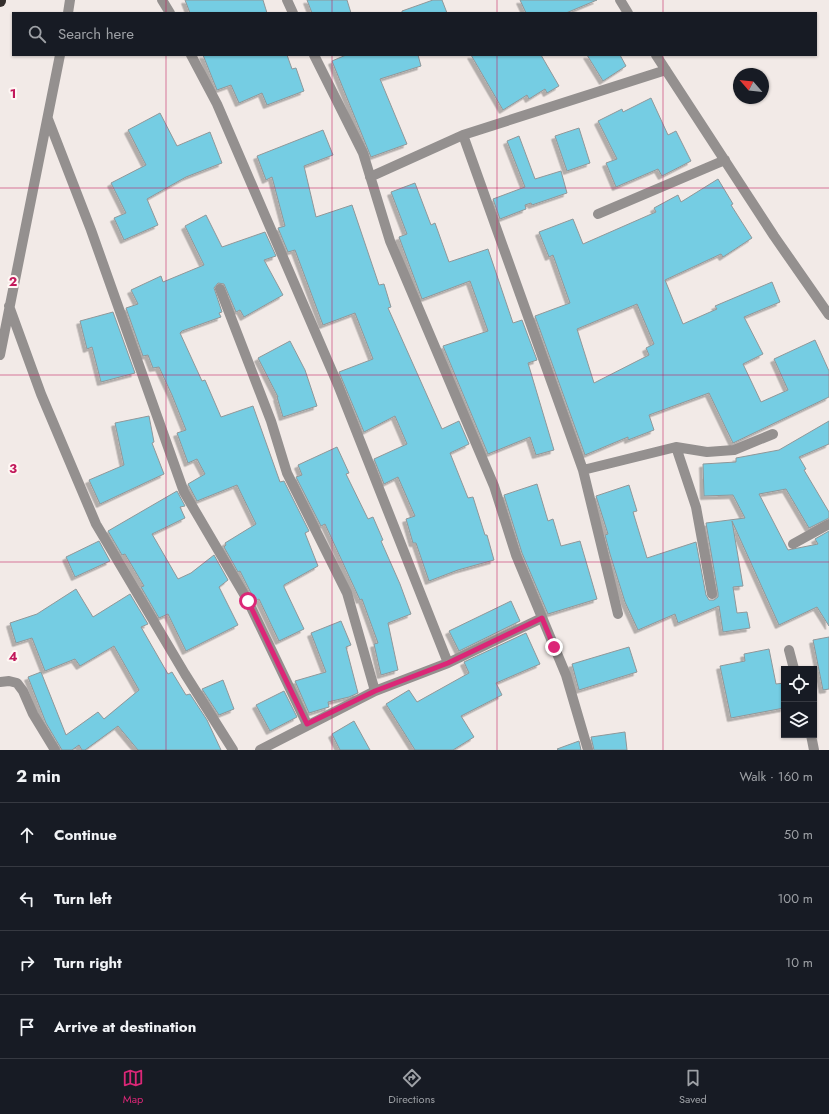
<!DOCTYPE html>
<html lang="en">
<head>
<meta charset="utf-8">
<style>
  :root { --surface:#171b24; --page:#20242c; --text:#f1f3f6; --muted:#9ea1a6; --line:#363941; --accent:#db2777 }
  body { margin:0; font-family:Jost,sans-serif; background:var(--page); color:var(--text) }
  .controls { position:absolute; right:12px; bottom:12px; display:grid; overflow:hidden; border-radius:0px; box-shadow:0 1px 3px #0004 }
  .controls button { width:36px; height:36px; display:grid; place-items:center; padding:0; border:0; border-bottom:1px solid var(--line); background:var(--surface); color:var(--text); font:20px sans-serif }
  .compass { position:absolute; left:733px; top:68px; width:36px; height:36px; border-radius:50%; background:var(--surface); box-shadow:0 1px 3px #0004; rotate:298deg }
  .stop { position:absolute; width:12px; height:12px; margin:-9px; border:3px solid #db2777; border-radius:50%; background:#fff }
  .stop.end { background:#db2777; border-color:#fff; box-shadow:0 1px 4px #0008 }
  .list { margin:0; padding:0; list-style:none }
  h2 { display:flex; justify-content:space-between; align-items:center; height:52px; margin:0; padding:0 16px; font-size:17px }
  h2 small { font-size:13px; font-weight:400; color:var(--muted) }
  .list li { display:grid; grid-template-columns:26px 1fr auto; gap:12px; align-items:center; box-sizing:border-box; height:64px; padding:0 16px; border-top:1px solid var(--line) }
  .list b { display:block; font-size:15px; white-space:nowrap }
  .list em { font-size:13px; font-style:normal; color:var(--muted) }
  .icon { flex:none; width:22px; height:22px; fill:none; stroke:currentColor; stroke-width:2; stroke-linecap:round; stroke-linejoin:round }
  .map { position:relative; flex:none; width:829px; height:750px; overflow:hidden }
  .search { position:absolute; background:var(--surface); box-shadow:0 1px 3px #0004; left:12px; right:12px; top:12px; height:44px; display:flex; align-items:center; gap:10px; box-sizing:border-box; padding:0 14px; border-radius:0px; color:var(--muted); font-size:15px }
  .sheet { height:308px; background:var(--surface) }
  nav { display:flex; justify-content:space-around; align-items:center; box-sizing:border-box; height:56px; border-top:1px solid var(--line); background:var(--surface); font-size:11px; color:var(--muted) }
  nav a { display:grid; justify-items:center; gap:2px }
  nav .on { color:var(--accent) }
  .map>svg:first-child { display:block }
  .building { fill:#74cde3; stroke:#909799; fill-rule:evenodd; filter:url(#shadow) }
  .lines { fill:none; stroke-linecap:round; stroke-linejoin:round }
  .minor { stroke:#94908f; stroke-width:10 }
  .motorway { stroke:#342e2c; stroke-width:12 }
  .route { stroke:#db2777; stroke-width:5 }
  .grid { fill:none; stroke:#c2185b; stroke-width:1; stroke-opacity:0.55 }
  .grid-label { font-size:13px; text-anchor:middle; font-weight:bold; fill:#c2185b; stroke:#fff7f4; stroke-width:4; stroke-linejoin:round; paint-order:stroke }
</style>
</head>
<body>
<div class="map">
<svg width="829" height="750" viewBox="0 0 829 750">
  <defs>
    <filter id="shadow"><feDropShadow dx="-3.5" dy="3.5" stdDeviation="0" flood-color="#0004"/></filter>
  </defs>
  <rect width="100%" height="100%" fill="#f2eae7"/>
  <path class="building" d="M 185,0 L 263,0 L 267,13 L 190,13 Z
    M 307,0 L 347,0 L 351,13 L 312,13 Z
    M 433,0 L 442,0 L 447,13 L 402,13 L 402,11 Z
    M 520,0 L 597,0 L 566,13 L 526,13 Z
    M 203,55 L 287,55 L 292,69 L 296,68 L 304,91 L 267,105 L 262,93 L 239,103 L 231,85 L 217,90 Z
    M 346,55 L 418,55 L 421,66 L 380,79 L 407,144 L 371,157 L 332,61 Z
    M 471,55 L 541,55 L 559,86 L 547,93 L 545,89 L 529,99 L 527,95 L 503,110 Z
    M 587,55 L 620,55 L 626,66 L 603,81 Z
    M 651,98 L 668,135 L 676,131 L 691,161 L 662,176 L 658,169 L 616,187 L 606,163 L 617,159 L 598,121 L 622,109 L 623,112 Z
    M 160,113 L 177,146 L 210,132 L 222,163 L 186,177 L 147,199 L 158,225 L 124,240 L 114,218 L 126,213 L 111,183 L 146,165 L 128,130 Z
    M 579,128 L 590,163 L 567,171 L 555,136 Z
    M 323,130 L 333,155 L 304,166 L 316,217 L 352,205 L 379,285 L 384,284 L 391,307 L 388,308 L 442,429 L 459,421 L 469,444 L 450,453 L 468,498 L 473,497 L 485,535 L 487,535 L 494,560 L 458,570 L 429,581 L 416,543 L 413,543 L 406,519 L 415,516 L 398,477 L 384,484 L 374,459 L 407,444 L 395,416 L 364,432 L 339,372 L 373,359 L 355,313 L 323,325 L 295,250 L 288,252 L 278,228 L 285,226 L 272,177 L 266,180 L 257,156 Z
    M 519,136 L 535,179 L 561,171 L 567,193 L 532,205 L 531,203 L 525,205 L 526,209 L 500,219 L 493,199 L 525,187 L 507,141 Z
    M 718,179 L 733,204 L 731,205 L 752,238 L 723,257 L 721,254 L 665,280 L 683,324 L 717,309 L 715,306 L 772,282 L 780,302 L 744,317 L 763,354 L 743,364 L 761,402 L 788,390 L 774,359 L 815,340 L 829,371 L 829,397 L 733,443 L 709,393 L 649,415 L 654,430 L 628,440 L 628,437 L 585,455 L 535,316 L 570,303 L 553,255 L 549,257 L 539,232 L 573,219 L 583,244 L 656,212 L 654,208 L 678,195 L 681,202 ZM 637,304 L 654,344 L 646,348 L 649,355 L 594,383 L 577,329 Z
    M 415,183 L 431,225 L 435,223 L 449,262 L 488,249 L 513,323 L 522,320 L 537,360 L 528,363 L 554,450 L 536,455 L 530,437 L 488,454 L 443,346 L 488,331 L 470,281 L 422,299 L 399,237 L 407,234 L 391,192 Z
    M 206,215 L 222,247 L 265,232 L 276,256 L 264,260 L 283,295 L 244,317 L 240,310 L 236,312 L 224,284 L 218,283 L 214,288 L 222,312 L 219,313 L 221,317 L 182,331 L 180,333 L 202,381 L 205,380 L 221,417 L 253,406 L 280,482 L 284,481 L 309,531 L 305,533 L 318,566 L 284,585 L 284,587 L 304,629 L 279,641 L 259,599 L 255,601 L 240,571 L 238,572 L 224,547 L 226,545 L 225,543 L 256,524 L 237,485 L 197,501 L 188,484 L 205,474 L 197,459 L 188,463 L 177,433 L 186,430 L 172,395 L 159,367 L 153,368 L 148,355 L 143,356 L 126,308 L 138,304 L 131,290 L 161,276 L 163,282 L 204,265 L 185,226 Z
    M 113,312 L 135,373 L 101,382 L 92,347 L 87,349 L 80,321 Z
    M 290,341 L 305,370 L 317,406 L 283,417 L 277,397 L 278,397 L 258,358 Z
    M 149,416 L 154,442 L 152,443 L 164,474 L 100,504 L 89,480 L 124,465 L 115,423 Z
    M 829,421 L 829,444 L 799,457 L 806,469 L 804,470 L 829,512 L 829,518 L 809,528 L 786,489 L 759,494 L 788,550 L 818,544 L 815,539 L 829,531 L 829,626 L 817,607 L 779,625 L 732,521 L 743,586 L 733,587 L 737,613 L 747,612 L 750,628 L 723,632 L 719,606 L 678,623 L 675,614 L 638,630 L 625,602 L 610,554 L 605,535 L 608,534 L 596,496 L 629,485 L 637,511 L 633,512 L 647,558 L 696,542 L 706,595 L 709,600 L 714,600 L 718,597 L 718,593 L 706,523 L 745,518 L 733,495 L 704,496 L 703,464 L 736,462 L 736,458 L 779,450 Z
    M 337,447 L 349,473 L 346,474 L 368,519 L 373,517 L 383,540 L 381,541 L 400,584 L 411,614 L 388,623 L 398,670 L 381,675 L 374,644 L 378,643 L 362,599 L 360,600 L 325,524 L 321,526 L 296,477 L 302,475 L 298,465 Z
    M 537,484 L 548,521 L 553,519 L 561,546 L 580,541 L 597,599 L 548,614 L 522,553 L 504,495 Z
    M 177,491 L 185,506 L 180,507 L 185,518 L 152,534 L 178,579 L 191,573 L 214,555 L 228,580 L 219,587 L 238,625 L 186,651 L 168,614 L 159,618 L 141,587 L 144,586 L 125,554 L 122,555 L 108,531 Z
    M 99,541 L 110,561 L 75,577 L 66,557 Z
    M 76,589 L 93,617 L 130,594 L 148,624 L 141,627 L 168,674 L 172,672 L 186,695 L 190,694 L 207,720 L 221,750 L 138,750 L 118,726 L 85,750 L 82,750 L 79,745 L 72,750 L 62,750 L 46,723 L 28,677 L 41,672 L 66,735 L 98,712 L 104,719 L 139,690 L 114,646 L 80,666 L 75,659 L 45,671 L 32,638 L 16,643 L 10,623 L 37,614 Z
    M 511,601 L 520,621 L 459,651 L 449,631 Z
    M 341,621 L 351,645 L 346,647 L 358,693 L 349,697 L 328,702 L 329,707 L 309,713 L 295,681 L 326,672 L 311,633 Z
    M 526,633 L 540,664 L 496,683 L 502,695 L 461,716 L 474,737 L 453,750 L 415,750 L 386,704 L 409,690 L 417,702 L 469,673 L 464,662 Z
    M 829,637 L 829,689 L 823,690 L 813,640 Z
    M 629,647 L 637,672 L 579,690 L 572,664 Z
    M 769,649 L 776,684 L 784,683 L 784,708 L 731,718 L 720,666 L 745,661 L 744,654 Z
    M 223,680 L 234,709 L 219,715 L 202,689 Z
    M 284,691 L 297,717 L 270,731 L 256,705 Z
    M 354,721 L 370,750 L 340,750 L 332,734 Z
    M 625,732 L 627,750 L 594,750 L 591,737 Z
    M 579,741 L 581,750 L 558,750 L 557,749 Z"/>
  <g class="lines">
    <path class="minor" d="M 162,0 L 170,13
      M 287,0 L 293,13
      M 620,0 L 628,13
      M 68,13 L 70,0
      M 191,55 L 217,104 L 338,385 L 448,663
      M 314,55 L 363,153 L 390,241 L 494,486 L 516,555 L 566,675 L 588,750
      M 656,55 L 774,236 L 829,315
      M 48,119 L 91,230 L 184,492 L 248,601 L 307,724
      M 463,135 L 583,470 L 618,614
      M 370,177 L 463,135 L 666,70
      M 598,214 L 725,160
      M 220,289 L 271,421 L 287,473 L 347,593 L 375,691
      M 9,306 L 41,394 L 96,524 L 185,674 L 233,750
      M 0,355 L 60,55
      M 676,447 L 696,507 L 712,594
      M 583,470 L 676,447 L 707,452 L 734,450 L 773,434
      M 793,544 L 829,524
      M 789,650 L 794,669
      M 0,682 L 9,681 L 17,683 L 23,691 L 33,714 L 55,750
      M 811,735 L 814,750
      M 260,750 L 375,691 L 448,663 L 542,618"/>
    <path class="motorway" d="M 0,1 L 0,0"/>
  </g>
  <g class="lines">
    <path class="route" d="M 248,601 L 307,724 L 375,691 L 448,663 L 542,618 L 554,647"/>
  </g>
  <path class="grid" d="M 166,0 L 166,13M 332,0 L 332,13M 497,0 L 497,13M 663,0 L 663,13M 166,55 L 166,750M 332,55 L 332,750M 497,55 L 497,750M 663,55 L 663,750M 0,188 L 829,188M 0,375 L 829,375M 0,562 L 829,562"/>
  <g class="grid-label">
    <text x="13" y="98">1</text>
    <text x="13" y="286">2</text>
    <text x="13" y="473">3</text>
    <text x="13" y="661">4</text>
  </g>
</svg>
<div class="controls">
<button><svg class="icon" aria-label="locate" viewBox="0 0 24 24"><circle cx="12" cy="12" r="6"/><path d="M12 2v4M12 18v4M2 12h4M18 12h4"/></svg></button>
<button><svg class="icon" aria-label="layers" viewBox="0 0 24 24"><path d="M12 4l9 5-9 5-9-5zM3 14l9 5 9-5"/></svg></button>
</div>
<svg class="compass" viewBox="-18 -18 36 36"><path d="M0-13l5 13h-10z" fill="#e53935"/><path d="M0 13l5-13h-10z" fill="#9ea1a6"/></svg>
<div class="stop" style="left:248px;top:601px"></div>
<div class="stop end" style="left:554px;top:647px"></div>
<div class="search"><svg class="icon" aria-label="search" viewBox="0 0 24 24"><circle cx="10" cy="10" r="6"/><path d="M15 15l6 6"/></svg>Search here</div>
</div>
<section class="sheet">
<h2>2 min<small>Walk · 160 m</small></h2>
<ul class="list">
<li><svg class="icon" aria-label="ahead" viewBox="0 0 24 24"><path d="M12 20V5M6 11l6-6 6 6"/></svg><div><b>Continue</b></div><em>50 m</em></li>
<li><svg class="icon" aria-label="left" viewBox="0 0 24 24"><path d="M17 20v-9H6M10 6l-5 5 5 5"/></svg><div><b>Turn left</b></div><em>100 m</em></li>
<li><svg class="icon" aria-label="right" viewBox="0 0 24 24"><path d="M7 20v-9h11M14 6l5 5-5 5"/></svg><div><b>Turn right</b></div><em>10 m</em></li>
<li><svg class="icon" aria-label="arrive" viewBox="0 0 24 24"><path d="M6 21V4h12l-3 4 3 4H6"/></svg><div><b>Arrive at destination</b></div></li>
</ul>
</section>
<nav>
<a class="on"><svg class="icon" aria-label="map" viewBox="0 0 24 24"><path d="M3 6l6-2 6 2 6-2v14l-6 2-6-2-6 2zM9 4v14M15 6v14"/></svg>Map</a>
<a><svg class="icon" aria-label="directions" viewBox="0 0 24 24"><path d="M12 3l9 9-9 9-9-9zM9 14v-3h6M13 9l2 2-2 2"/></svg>Directions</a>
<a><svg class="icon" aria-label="saved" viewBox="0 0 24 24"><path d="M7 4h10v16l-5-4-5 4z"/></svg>Saved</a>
</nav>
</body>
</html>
